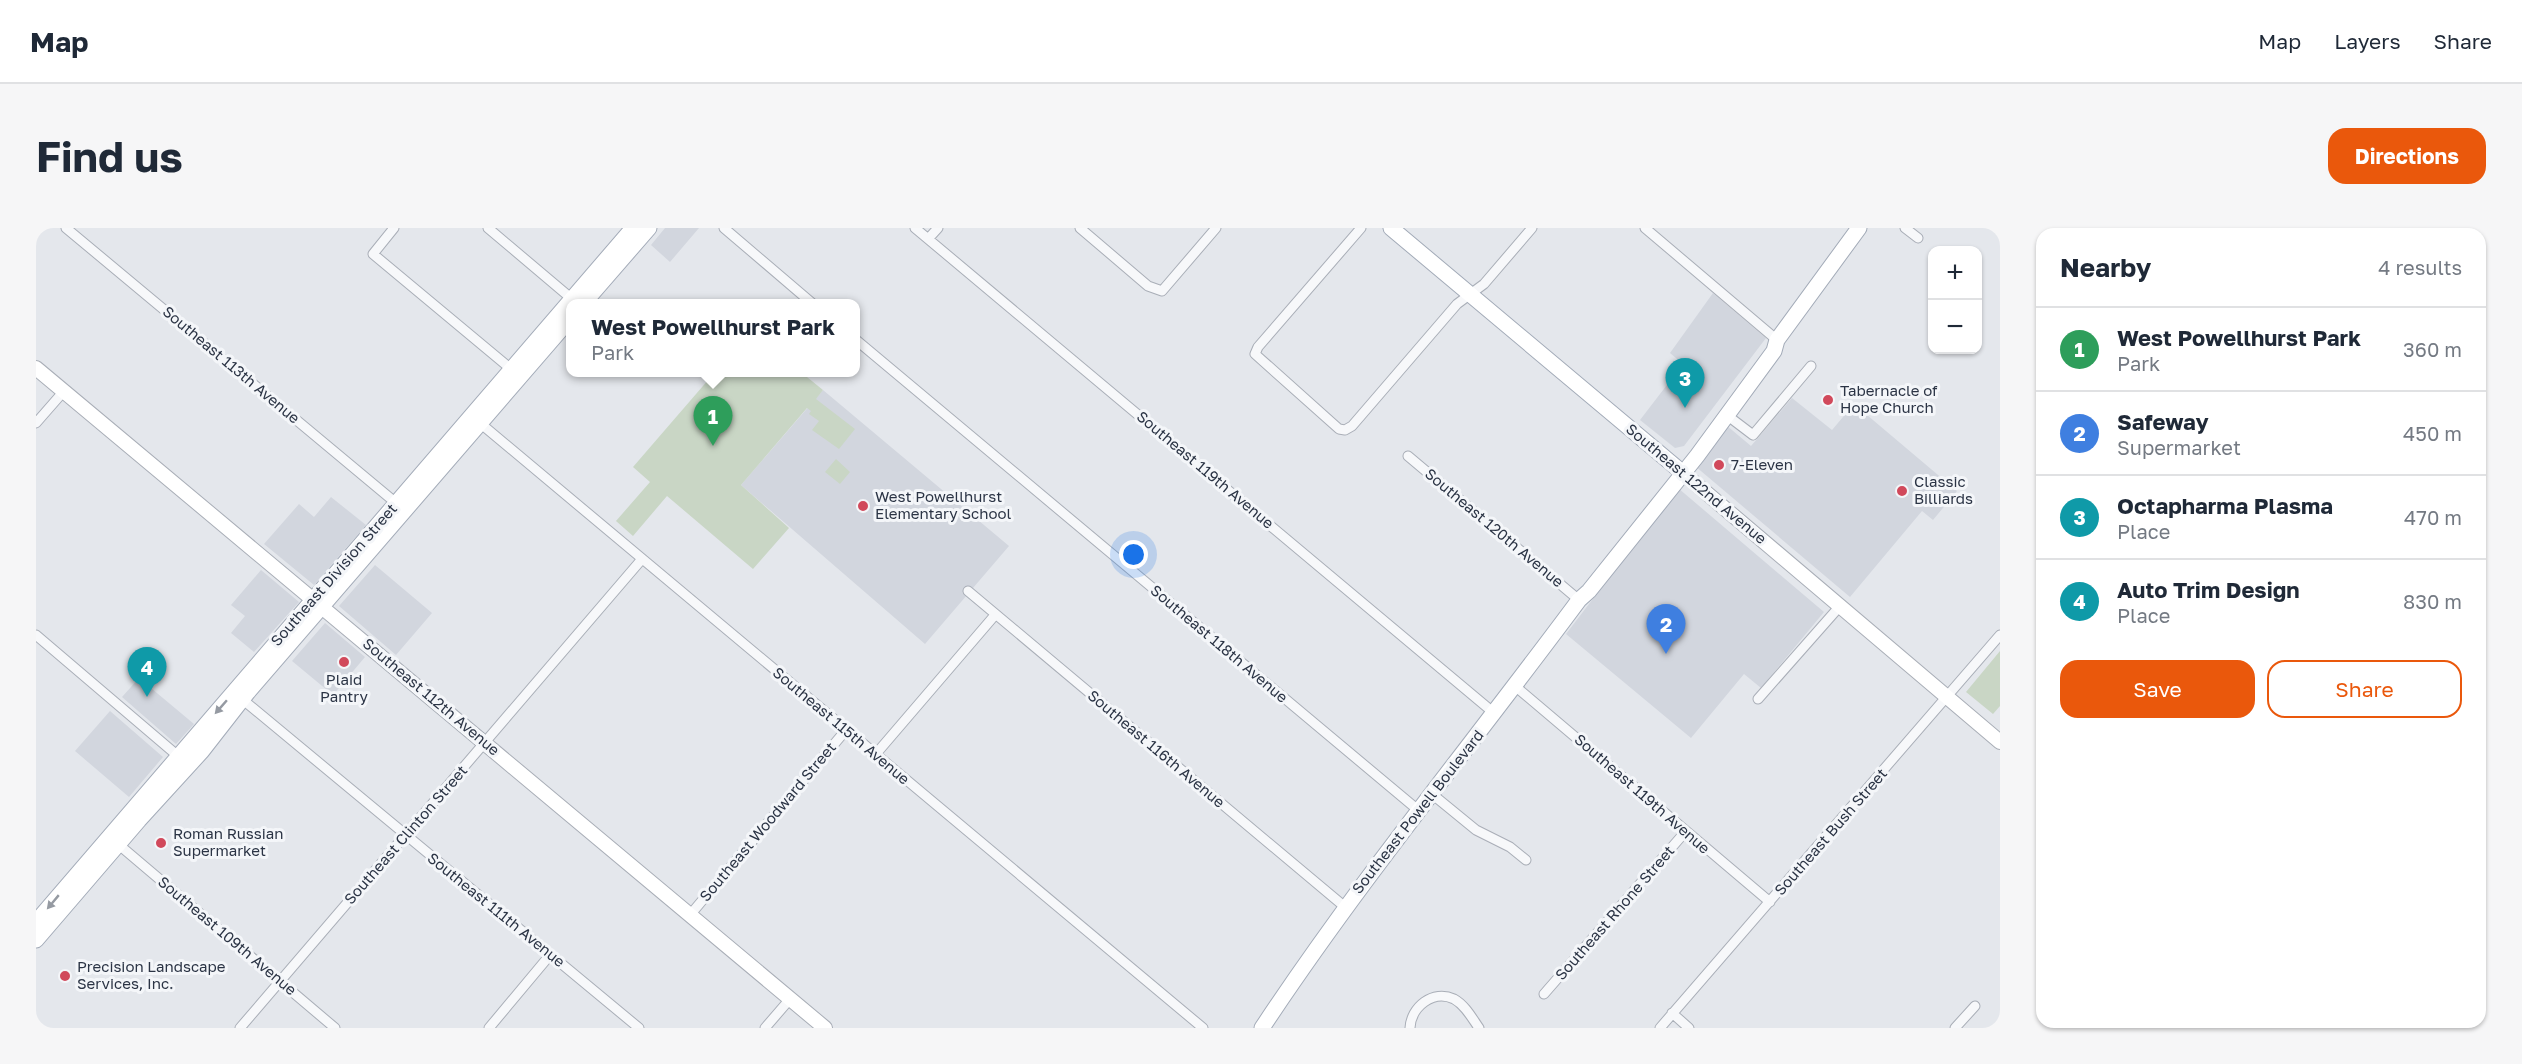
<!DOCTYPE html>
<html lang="en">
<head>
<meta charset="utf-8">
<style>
  :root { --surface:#fff; --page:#f6f6f7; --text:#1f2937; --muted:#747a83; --line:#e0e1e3; --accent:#ea580c }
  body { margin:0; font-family:"Golos Text",sans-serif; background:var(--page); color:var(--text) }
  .controls { position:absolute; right:18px; top:18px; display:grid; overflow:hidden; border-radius:12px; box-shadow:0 2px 4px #0004 }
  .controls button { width:54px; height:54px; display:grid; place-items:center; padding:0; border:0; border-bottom:2px solid var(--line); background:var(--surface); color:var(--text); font:30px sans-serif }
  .you { position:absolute; left:1098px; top:327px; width:21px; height:21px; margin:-15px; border:4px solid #fff; border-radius:50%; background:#1a73e8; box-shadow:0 0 0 9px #1a73e833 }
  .badge { display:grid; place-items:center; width:39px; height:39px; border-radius:50%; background:var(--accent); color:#fff; font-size:20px; font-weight:700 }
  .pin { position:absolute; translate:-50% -50px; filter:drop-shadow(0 2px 3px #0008) }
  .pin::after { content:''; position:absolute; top:32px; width:21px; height:18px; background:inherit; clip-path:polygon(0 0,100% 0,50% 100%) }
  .popup { position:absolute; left:530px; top:71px; width:294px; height:78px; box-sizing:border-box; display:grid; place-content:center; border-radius:12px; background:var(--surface); filter:drop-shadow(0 2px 4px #0005); font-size:20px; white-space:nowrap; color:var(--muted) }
  .popup b { font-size:22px; color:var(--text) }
  .popup::after { content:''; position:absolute; left:50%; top:100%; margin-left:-12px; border:12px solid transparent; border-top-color:var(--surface) }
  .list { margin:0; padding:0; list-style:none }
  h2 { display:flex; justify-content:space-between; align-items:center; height:78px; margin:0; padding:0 24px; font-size:26px }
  h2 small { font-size:20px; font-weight:400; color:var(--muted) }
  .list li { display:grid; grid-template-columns:39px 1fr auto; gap:18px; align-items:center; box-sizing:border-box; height:84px; padding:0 24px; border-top:2px solid var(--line) }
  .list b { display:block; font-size:22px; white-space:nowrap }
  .list p { margin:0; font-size:20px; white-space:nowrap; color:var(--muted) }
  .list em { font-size:20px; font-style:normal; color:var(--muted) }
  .actions { display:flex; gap:12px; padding:18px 24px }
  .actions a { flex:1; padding:14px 0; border:2px solid var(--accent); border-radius:18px; text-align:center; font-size:21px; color:var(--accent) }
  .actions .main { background:var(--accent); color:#fff }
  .map { position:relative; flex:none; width:1964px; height:800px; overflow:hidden; border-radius:18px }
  header { display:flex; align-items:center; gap:36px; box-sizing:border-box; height:84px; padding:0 30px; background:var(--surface); border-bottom:2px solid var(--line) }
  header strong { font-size:28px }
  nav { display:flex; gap:33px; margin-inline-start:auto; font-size:21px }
  .intro { display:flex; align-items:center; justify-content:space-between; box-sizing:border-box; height:144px; padding:0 36px }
  h1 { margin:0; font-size:42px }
  .button { padding:15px 27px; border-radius:18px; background:var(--accent); color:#fff; font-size:21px; font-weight:700 }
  main { display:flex; gap:36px; padding:0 36px }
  aside { flex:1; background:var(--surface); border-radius:18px; box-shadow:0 2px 4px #0004 }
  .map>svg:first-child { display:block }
  .built { fill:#d2d6de }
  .green { fill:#c9d6c5 }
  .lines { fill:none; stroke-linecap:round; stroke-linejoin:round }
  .street-casing { stroke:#a9aeb7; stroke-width:11 }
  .secondary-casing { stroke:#a9aeb7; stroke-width:16 }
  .primary-casing { stroke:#a3abb8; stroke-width:17 }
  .street { stroke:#f7f8fa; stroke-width:9 }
  .secondary { stroke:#fff; stroke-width:14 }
  .primary { stroke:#fff; stroke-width:15 }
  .oneway { fill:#959aa2 }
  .poi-dot { fill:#d1495b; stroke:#f4f6f9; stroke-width:2 }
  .labels { text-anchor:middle; stroke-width:6; stroke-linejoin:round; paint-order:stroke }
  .street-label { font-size:15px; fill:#2b3445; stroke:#f4f6f9 }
  .poi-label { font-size:15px; fill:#2b3445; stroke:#f4f6f9; text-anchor:start }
</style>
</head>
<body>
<header>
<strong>Map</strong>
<nav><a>Map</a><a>Layers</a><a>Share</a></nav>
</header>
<div class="intro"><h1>Find us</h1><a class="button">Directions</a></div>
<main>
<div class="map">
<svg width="1964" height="800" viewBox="0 0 1964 800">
  <rect width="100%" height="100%" fill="#e4e7ec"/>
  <path class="built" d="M 629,0 L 663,0 L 634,34 L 615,17 Z
    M 1677,65 L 1730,110 L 1648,218 L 1639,220 L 1604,192 L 1647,136 L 1634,125 Z
    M 787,162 L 973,318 L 889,416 L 705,257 Z
    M 1756,170 L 1796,202 L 1818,176 L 1921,263 L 1897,292 L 1886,283 L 1814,369 L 1659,238 L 1690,197 L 1715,218 Z
    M 1642,260 L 1788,384 L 1725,460 L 1708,446 L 1655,510 L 1530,406 Z
    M 295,269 L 330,297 L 278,357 L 228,316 L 263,276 L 278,289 Z
    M 339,337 L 396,385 L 360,427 L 303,378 Z
    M 225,342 L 263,374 L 218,424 L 195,405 L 209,388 L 195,377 Z
    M 289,395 L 329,429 L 297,467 L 256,433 Z
    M 103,450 L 158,496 L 140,516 L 86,469 Z
    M 74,483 L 127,529 L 93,569 L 39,523 Z"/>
  <path class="green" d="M 679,144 L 766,145 L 787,162 L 780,171 L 819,201 L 803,221 L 776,202 L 783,193 L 773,186 L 775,183 L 771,180 L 705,257 L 753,300 L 717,341 L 631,268 L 597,308 L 580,293 L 614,254 L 597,239 Z
    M 800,231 L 814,244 L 804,256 L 789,244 Z
    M 1964,423 L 1964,478 L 1957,486 L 1930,464 Z"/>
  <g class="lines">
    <defs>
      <path id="street" d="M 30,0 L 360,275
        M 358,0 L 337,26 L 475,141
        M 452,0 L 536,71
        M 688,0 L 777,76
        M 879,0 L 1458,485
        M 1044,0 L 1112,58 L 1126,63 L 1180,0
        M 1325,0 L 1222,119 L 1219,126 L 1303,201 L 1309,202 L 1316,198 L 1421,76 L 1448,56 L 1496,0
        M 1609,0 L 1741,112
        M 1869,0 L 1882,10
        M 892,11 L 902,0
        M 819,111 L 1382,582
        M 1692,188 L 1717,207 L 1775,138
        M 0,195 L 28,163
        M 444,195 L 1167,800
        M 1372,228 L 1543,372
        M 932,363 L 1309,679
        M 0,407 L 142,528
        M 1479,458 L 1734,674
        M 206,471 L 603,800
        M 1722,471 L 1804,378
        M 839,527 L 959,387
        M 1396,566 L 1440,602 L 1474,619 L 1490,632
        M 82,616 L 299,800
        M 654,687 L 810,502
        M 1508,766 L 1650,603
        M 1636,785 L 1653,800
        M 204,800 L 606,331
        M 453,800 L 514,727
        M 729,800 L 754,771
        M 1374,800 C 1375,779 1397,761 1418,771 C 1429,777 1436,790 1443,800
        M 1624,800 L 1964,407
        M 1919,800 L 1939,778"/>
      <path id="secondary" d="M 0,140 L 789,800
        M 1647,245 L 1964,514"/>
      <path id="primary" d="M 1355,0 L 1647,245
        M 547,76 L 613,0
        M 0,694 L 597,0
        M 0,712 L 103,592 L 166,523 L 212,464 L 534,91
        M 1226,800 C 1324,652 1437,515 1543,372 L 1553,363 L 1661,228 L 1738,123 L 1741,112 L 1823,0"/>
    </defs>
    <use href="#street" class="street-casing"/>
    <use href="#secondary" class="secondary-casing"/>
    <use href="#primary" class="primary-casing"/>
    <use href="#street" class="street"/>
    <use href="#secondary" class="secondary"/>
    <use href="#primary" class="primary"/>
  </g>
  <defs><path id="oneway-solid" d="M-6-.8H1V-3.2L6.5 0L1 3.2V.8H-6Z" transform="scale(1.5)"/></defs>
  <g class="oneway">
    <use href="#oneway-solid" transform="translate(185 479) rotate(131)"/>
    <use href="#oneway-solid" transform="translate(17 674) rotate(130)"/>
  </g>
  <g class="poi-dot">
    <circle cx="1792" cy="172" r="6"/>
    <circle cx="1683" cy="237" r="6"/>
    <circle cx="1866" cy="263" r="6"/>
    <circle cx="827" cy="278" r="6"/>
    <circle cx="308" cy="434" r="6"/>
    <circle cx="125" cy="615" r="6"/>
    <circle cx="29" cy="748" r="6"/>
  </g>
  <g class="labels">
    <g class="street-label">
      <text transform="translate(195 137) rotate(40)" y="5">Southeast 113th Avenue</text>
      <text transform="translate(1169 242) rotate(40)" y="5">Southeast 119th Avenue</text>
      <text transform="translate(1660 256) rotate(40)" y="5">Southeast 122nd Avenue</text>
      <text transform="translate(1458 300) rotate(40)" y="5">Southeast 120th Avenue</text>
      <text transform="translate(298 347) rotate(-49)" y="5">Southeast Division Street</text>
      <text transform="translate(1183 416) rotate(40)" y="5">Southeast 118th Avenue</text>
      <text transform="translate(395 469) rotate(40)" y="5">Southeast 112th Avenue</text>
      <text transform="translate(805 498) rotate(40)" y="5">Southeast 115th Avenue</text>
      <text transform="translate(1120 521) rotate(40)" y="5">Southeast 116th Avenue</text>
      <text transform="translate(1606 566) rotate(41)" y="5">Southeast 119th Avenue</text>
      <text transform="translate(1382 584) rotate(-52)" y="5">Southeast Powell Boulevard</text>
      <text transform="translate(732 594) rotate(-50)" y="5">Southeast Woodward Street</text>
      <text transform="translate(1795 604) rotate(-49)" y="5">Southeast Bush Street</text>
      <text transform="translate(370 607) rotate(-49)" y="5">Southeast Clinton Street</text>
      <text transform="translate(460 682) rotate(39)" y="5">Southeast 111th Avenue</text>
      <text transform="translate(1579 685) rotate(-49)" y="5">Southeast Rhone Street</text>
      <text transform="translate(191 708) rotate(40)" y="5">Southeast 109th Avenue</text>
    </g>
    <g class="poi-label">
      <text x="1804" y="168">Tabernacle of<tspan x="1804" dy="17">Hope Church</tspan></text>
      <text x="1695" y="242">7-Eleven</text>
      <text x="1878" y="259">Classic<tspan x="1878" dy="17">Billiards</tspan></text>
      <text x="839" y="274">West Powellhurst<tspan x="839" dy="17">Elementary School</tspan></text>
      <text x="308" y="457" text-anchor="middle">Plaid<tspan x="308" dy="17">Pantry</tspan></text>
      <text x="137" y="611">Roman Russian<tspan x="137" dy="17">Supermarket</tspan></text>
      <text x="41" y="744">Precision Landscape<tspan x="41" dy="17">Services, Inc.</tspan></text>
    </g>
  </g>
</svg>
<div class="controls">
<button>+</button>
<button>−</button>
</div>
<div class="you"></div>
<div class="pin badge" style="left:677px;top:218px;background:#2e9e5b">1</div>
<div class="popup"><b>West Powellhurst Park</b>Park</div>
<div class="pin badge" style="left:1630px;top:426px;background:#3f7fe0">2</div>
<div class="pin badge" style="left:1649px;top:180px;background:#0f9aa8">3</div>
<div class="pin badge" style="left:111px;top:469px;background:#0f9aa8">4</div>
</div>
<aside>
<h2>Nearby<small>4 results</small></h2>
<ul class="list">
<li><span class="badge" style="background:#2e9e5b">1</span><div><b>West Powellhurst Park</b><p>Park</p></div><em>360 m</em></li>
<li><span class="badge" style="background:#3f7fe0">2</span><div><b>Safeway</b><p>Supermarket</p></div><em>450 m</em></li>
<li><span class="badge" style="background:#0f9aa8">3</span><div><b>Octapharma Plasma</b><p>Place</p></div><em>470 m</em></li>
<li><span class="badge" style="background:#0f9aa8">4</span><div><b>Auto Trim Design</b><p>Place</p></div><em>830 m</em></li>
</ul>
<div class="actions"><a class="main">Save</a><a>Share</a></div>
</aside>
</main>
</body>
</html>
